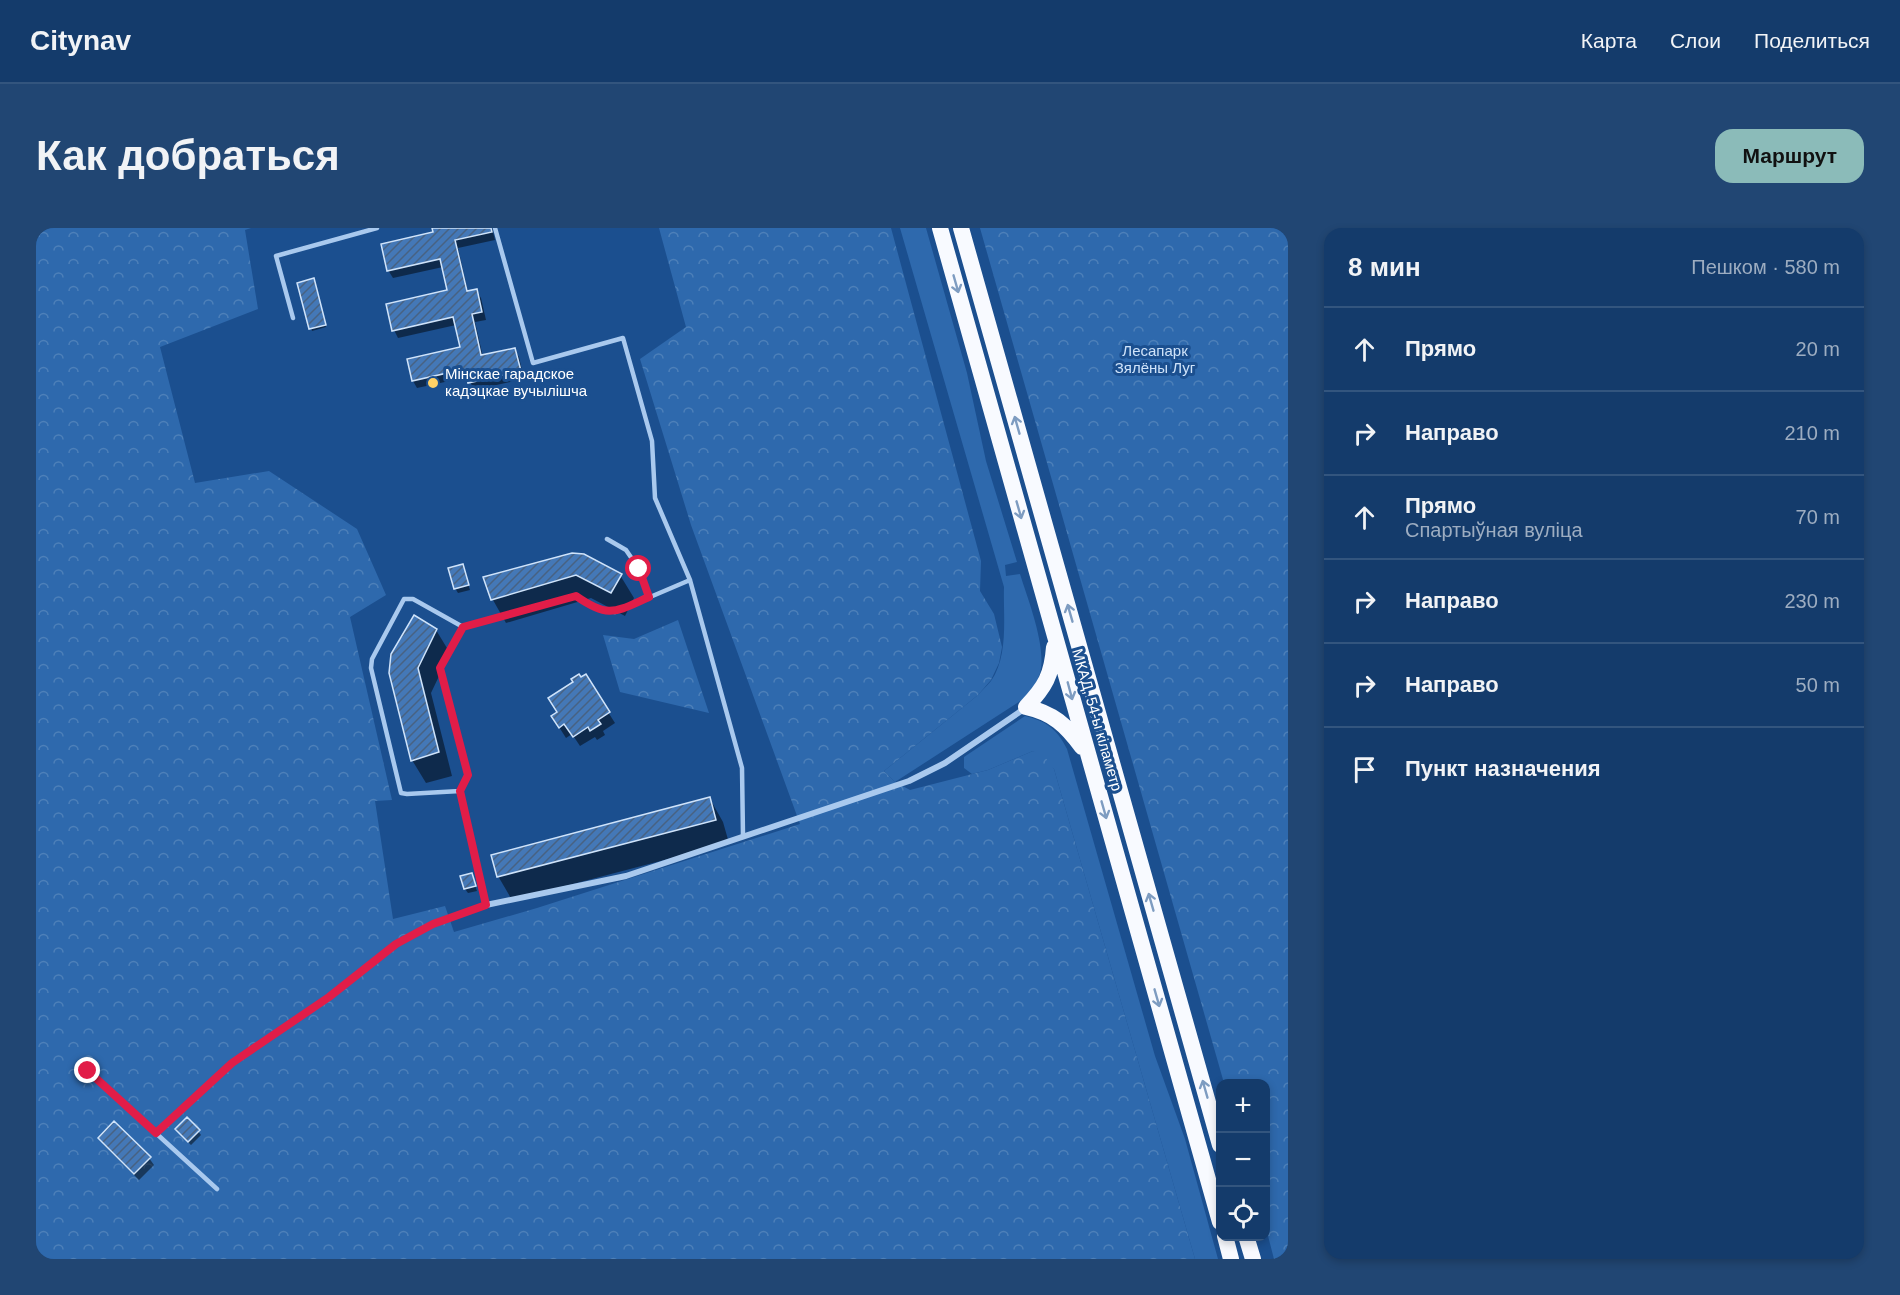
<!DOCTYPE html>
<html lang="ru">
<head>
<meta charset="utf-8">
<style>
  :root { --surface:#143b6b; --page:#214673; --text:#f1f3f6; --muted:#9dadc1; --line:#33557e; --accent:#8bbbb9 }
  body { margin:0; font-family:Arial,sans-serif; background:var(--page); color:var(--text) }
  .controls { position:absolute; right:18px; bottom:18px; display:grid; overflow:hidden; border-radius:12px; box-shadow:0 3px 9px #0003 }
  .controls button { width:54px; height:54px; display:grid; place-items:center; padding:0; border:0; border-bottom:2px solid var(--line); background:var(--surface); color:var(--text); font:30px sans-serif }
  .stop { position:absolute; width:18px; height:18px; margin:-14px; border:4px solid #e11d48; border-radius:50%; background:#fff }
  .stop.end { background:#e11d48; border-color:#fff; box-shadow:0 2px 6px #0008 }
  .list { margin:0; padding:0; list-style:none }
  h2 { display:flex; justify-content:space-between; align-items:center; height:78px; margin:0; padding:0 24px; font-size:26px }
  h2 small { font-size:20px; font-weight:400; color:var(--muted) }
  .list li { display:grid; grid-template-columns:39px 1fr auto; gap:18px; align-items:center; box-sizing:border-box; height:84px; padding:0 24px; border-top:2px solid var(--line) }
  .list b { display:block; font-size:22px; white-space:nowrap }
  .list p { margin:0; font-size:20px; white-space:nowrap; color:var(--muted) }
  .list em { font-size:20px; font-style:normal; color:var(--muted) }
  .icon { flex:none; width:33px; height:33px; fill:none; stroke:currentColor; stroke-width:2; stroke-linecap:round; stroke-linejoin:round }
  .map { position:relative; flex:none; width:1252px; height:1031px; overflow:hidden; border-radius:18px }
  header { display:flex; align-items:center; gap:36px; box-sizing:border-box; height:84px; padding:0 30px; background:var(--surface); border-bottom:2px solid var(--line) }
  header strong { font-size:28px }
  nav { display:flex; gap:33px; margin-inline-start:auto; font-size:21px }
  .intro { display:flex; align-items:center; justify-content:space-between; box-sizing:border-box; height:144px; padding:0 36px }
  h1 { margin:0; font-size:42px }
  .button { padding:15px 27px; border-radius:18px; background:var(--accent); color:#111; font-size:21px; font-weight:700 }
  main { display:flex; gap:36px; padding:0 36px }
  aside { flex:1; background:var(--surface); border-radius:18px; box-shadow:0 3px 9px #0003 }
  .map>svg:first-child { display:block }
  .grass { fill:#2e69ad }
  .forest { fill:url(#forest-crowns) }
  .shadow { fill:#0007 }
  .building { fill:url(#building-hatch); stroke:#cfe3fa; stroke-width:1.5 }
  .lines { fill:none; stroke-linecap:round; stroke-linejoin:round }
  .service { stroke:#a9c9ee; stroke-width:4.5 }
  .minor { stroke:#a9c9ee; stroke-width:6 }
  .trunk { stroke:#f8faff; stroke-width:16 }
  .oneway { stroke:#7e9cc1 }
  .route { stroke:#e11d48; stroke-width:8 }
  .poi-dot { fill:#ffd166; stroke:#1b4f8f; stroke-width:2 }
  .labels { text-anchor:middle; stroke-width:6; stroke-linejoin:round; paint-order:stroke }
  .park-label { font-size:15px; fill:#cfe3fa; stroke:#1b4f8f }
  .poi-label { font-size:15px; fill:#fff; stroke:#1b4f8f; text-anchor:start }
  .street-label { font-size:15px; fill:#fff; stroke:#1b4f8f }
</style>
</head>
<body>
<header>
<strong>Citynav</strong>
<nav><a>Карта</a><a>Слои</a><a>Поделиться</a></nav>
</header>
<div class="intro"><h1>Как добраться</h1><a class="button">Маршрут</a></div>
<main>
<div class="map">
<svg width="1252" height="1031" viewBox="0 0 1252 1031">
  <defs>
    <pattern id="forest-crowns" width="20" height="18" patternUnits="userSpaceOnUse" patternTransform="scale(1.5)"><rect width="20" height="18" fill="#2e69ad"/><path d="M2 6a3 3 0 1 1 6 0M12 15a3 3 0 1 1 6 0" fill="none" stroke="#4d80b9"/></pattern>
    <pattern id="building-hatch" width="6" height="6" patternUnits="userSpaceOnUse" patternTransform="scale(1.5)"><rect width="6" height="6" fill="#4478b7"/><path d="M-1 1l2-2M0 6l6-6M5 7l2-2" fill="none" stroke="#486282"/></pattern>
  </defs>
  <rect width="100%" height="100%" fill="#1b4f8f"/>
  <path class="grass" d="M 864,0 L 890,0 L 931,145 L 950,233 L 981,334 L 969,337 L 970,348 L 984,346 C 992,372 1011,419 1004,445 C 1001,456 994,464 986,472 L 859,554 L 848,543 L 942,467 C 946,462 951,458 955,453 C 973,427 967,388 968,359 Z
    M 989,488 C 1010,493 1021,501 1031,521 L 1119,828 L 1149,911 L 1182,1031 L 1159,1031 L 1018,541 L 997,523 L 952,542 L 936,546 L 928,540 L 928,529 Z"/>
  <path class="forest" d="M 0,0 L 215,0 L 209,2 L 222,81 L 124,119 L 159,255 L 233,243 L 321,301 L 350,367 L 314,389 L 356,572 L 339,573 L 357,691 L 409,678 L 418,704 L 501,680 L 764,596 L 655,297 L 604,131 L 650,99 L 623,0 L 855,0 L 945,333 L 944,363 L 958,386 L 966,419 L 963,435 L 955,452 L 942,467 L 848,543 L 859,554 L 874,562 L 952,542 L 997,523 L 1009,529 L 1018,541 L 1159,1031 L 0,1031 Z
    M 944,0 L 1252,0 L 1252,1031 L 1238,1031 L 1230,1000 L 1230,856 L 1188,855 Z
    M 642,392 L 673,485 L 584,464 L 567,407 L 598,411 Z"/>
  <path class="shadow" d="M 397,0 L 456,0 L 459,12 L 422,20 L 432,64 L 440,62 L 445,70 L 450,92 L 439,94 L 447,129 L 478,121 L 483,129 L 488,151 L 438,162 L 432,149 L 381,160 L 377,153 L 426,120 L 420,97 L 362,110 L 358,102 L 413,64 L 407,39 L 357,50 L 352,42 L 399,5 Z
    M 278,54 L 290,99 L 276,103 L 263,56 Z
    M 547,328 L 584,347 L 598,370 L 589,388 L 555,370 L 470,395 L 457,372 L 449,350 Z
    M 426,338 L 434,362 L 422,365 L 419,360 Z
    M 400,402 L 414,425 L 395,465 L 416,548 L 390,555 L 376,532 L 357,426 Z
    M 549,448 L 579,495 L 567,503 L 569,507 L 561,512 L 559,509 L 544,518 L 536,506 L 530,510 L 523,499 L 522,485 L 545,451 Z
    M 674,571 L 687,594 L 693,615 L 476,672 L 462,648 Z
    M 435,647 L 441,663 L 432,665 L 429,661 Z
    M 162,903 L 165,907 L 155,917 L 144,906 Z
    M 64,910 L 113,930 L 118,937 L 103,952 L 68,917 Z"/>
  <path class="building" d="M 396,0 L 455,0 L 456,4 L 419,12 L 431,63 L 441,61 L 446,84 L 436,86 L 445,127 L 479,120 L 485,143 L 432,155 L 429,141 L 376,153 L 371,131 L 424,119 L 417,89 L 356,103 L 350,76 L 411,62 L 404,31 L 351,43 L 345,16 L 397,4 Z
    M 278,50 L 290,97 L 273,101 L 261,55 Z
    M 536,325 L 548,326 L 586,346 L 575,365 L 540,347 L 455,372 L 447,349 Z
    M 427,336 L 433,357 L 418,361 L 412,340 Z
    M 378,387 L 401,401 L 382,440 L 403,524 L 375,533 L 353,445 L 355,426 Z
    M 543,446 L 545,449 L 550,446 L 574,484 L 562,492 L 565,496 L 554,503 L 552,499 L 537,509 L 528,496 L 523,500 L 515,488 L 521,484 L 512,470 L 537,454 L 535,451 Z
    M 674,569 L 680,592 L 461,649 L 455,627 Z
    M 436,645 L 440,658 L 428,661 L 424,648 Z
    M 151,889 L 164,902 L 152,914 L 139,901 Z
    M 78,893 L 115,929 L 98,946 L 62,910 Z"/>
  <g class="lines">
    <path class="service" d="M 459,0 L 497,135 L 587,110 L 616,213 L 619,270 L 654,352 L 706,540 L 707,608
      M 257,90 L 240,28 L 341,0
      M 571,311 L 590,322 L 603,341 L 613,369
      M 427,399 L 404,440 L 432,547 L 424,563 L 371,566 L 365,565 L 335,440 L 336,431 L 368,371 L 377,371 L 427,399 L 540,368 C 553,377 563,383 579,384 L 654,352
      M 52,843 L 181,961
      M 120,905 L 196,835 L 293,769 L 360,716 L 397,696 L 450,677"/>
    <path class="minor" d="M 424,563 L 450,677 L 590,648 L 873,553 L 909,535 L 988,481"/>
    <path class="trunk" d="M 904,0 L 1184,994
      M 925,0 L 1184,917
      M 990,479 C 1009,459 1016,447 1018,419
      M 990,479 C 1017,485 1030,497 1046,519
      M 1189,1008 L 1195,1031
      M 1210,1008 L 1217,1031"/>
  </g>
  <defs><path id="oneway-shaft" d="M-6 0H5M1.5-3L5.5 0L1.5 3" fill="none" stroke-width="1.6" stroke-linecap="round" stroke-linejoin="round" transform="scale(1.5)"/></defs>
  <g class="oneway">
    <use href="#oneway-shaft" transform="translate(920 56) rotate(74)"/>
    <use href="#oneway-shaft" transform="translate(981 197) rotate(-106)"/>
    <use href="#oneway-shaft" transform="translate(983 282) rotate(74)"/>
    <use href="#oneway-shaft" transform="translate(1034 385) rotate(-106)"/>
    <use href="#oneway-shaft" transform="translate(1034 463) rotate(75)"/>
    <use href="#oneway-shaft" transform="translate(1068 582) rotate(74)"/>
    <use href="#oneway-shaft" transform="translate(1115 674) rotate(-106)"/>
    <use href="#oneway-shaft" transform="translate(1121 770) rotate(74)"/>
    <use href="#oneway-shaft" transform="translate(1169 861) rotate(-106)"/>
  </g>
  <g class="lines">
    <path class="route" d="M 52,843 L 120,905 L 196,835 L 293,769 L 360,716 L 397,696 L 450,677 L 424,563 L 432,547 L 404,440 L 427,399 L 540,368 C 573,391 579,384 613,369 L 603,341"/>
  </g>
  <circle class="poi-dot" cx="397" cy="155" r="6"/>
  <g class="labels">
    <g class="park-label">
      <text x="1119" y="128">Лесапарк<tspan x="1119" dy="17">Зялёны Луг</tspan></text>
    </g>
    <g class="poi-label">
      <text x="409" y="151">Мінскае гарадское<tspan x="409" dy="17">кадэцкае вучылішча</tspan></text>
    </g>
    <g class="street-label">
      <text transform="translate(1061 492) rotate(74)" y="5">МКАД, 54-ы кіламетр</text>
    </g>
  </g>
</svg>
<div class="controls">
<button>+</button>
<button>−</button>
<button><svg class="icon" aria-label="locate" viewBox="0 0 24 24"><circle cx="12" cy="12" r="6"/><path d="M12 2v4M12 18v4M2 12h4M18 12h4"/></svg></button>
</div>
<div class="stop" style="left:603px;top:341px"></div>
<div class="stop end" style="left:52px;top:843px"></div>
</div>
<aside>
<h2>8 мин<small>Пешком · 580 m</small></h2>
<ul class="list">
<li><svg class="icon" aria-label="ahead" viewBox="0 0 24 24"><path d="M12 20V5M6 11l6-6 6 6"/></svg><div><b>Прямо</b></div><em>20 m</em></li>
<li><svg class="icon" aria-label="right" viewBox="0 0 24 24"><path d="M7 20v-9h11M14 6l5 5-5 5"/></svg><div><b>Направо</b></div><em>210 m</em></li>
<li><svg class="icon" aria-label="ahead" viewBox="0 0 24 24"><path d="M12 20V5M6 11l6-6 6 6"/></svg><div><b>Прямо</b><p>Спартыўная вуліца</p></div><em>70 m</em></li>
<li><svg class="icon" aria-label="right" viewBox="0 0 24 24"><path d="M7 20v-9h11M14 6l5 5-5 5"/></svg><div><b>Направо</b></div><em>230 m</em></li>
<li><svg class="icon" aria-label="right" viewBox="0 0 24 24"><path d="M7 20v-9h11M14 6l5 5-5 5"/></svg><div><b>Направо</b></div><em>50 m</em></li>
<li><svg class="icon" aria-label="arrive" viewBox="0 0 24 24"><path d="M6 21V4h12l-3 4 3 4H6"/></svg><div><b>Пункт назначения</b></div></li>
</ul>
</aside>
</main>
</body>
</html>
